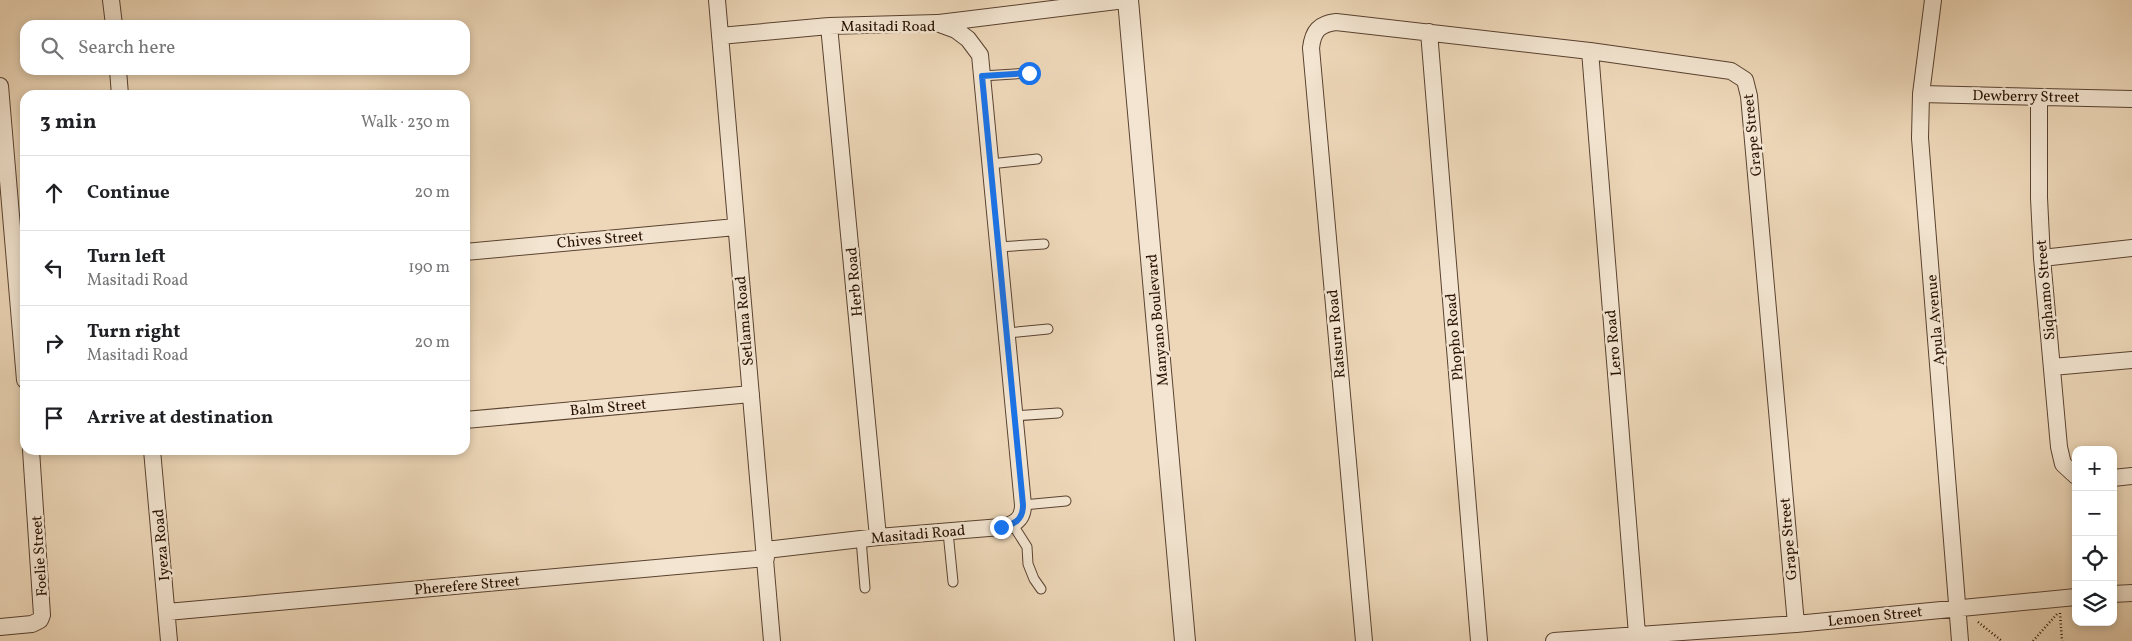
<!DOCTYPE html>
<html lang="en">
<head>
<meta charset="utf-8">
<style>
  :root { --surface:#fff; --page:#f6f6f6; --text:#202124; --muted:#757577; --line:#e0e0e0 }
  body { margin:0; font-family:Vollkorn,serif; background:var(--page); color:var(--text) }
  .controls { position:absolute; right:15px; bottom:15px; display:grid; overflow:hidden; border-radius:10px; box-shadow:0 2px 8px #0003 }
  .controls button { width:45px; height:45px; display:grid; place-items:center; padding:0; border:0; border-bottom:1px solid var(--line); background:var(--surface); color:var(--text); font:25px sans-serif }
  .stop { position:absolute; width:15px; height:15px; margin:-11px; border:4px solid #1a73e8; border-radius:50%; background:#fff }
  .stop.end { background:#1a73e8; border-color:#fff; box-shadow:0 1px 5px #0008 }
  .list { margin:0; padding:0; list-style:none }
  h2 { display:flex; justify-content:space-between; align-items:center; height:65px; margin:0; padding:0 20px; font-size:21px }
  h2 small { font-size:16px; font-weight:400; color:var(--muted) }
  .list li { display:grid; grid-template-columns:32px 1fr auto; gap:15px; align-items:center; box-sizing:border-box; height:75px; padding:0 20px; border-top:1px solid var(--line) }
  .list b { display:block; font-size:19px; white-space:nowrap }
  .list p { margin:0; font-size:16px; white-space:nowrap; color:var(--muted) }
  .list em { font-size:16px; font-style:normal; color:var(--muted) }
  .icon { flex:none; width:28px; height:28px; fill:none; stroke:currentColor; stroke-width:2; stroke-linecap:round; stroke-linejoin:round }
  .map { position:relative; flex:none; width:2132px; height:641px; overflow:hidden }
  .search { position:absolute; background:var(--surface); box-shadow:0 2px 8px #0003; left:20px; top:20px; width:450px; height:55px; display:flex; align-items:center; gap:12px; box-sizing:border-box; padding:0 18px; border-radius:15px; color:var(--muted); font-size:19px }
  .panel { position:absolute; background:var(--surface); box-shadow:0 2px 8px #0003; left:20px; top:90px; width:450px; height:365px; border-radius:15px }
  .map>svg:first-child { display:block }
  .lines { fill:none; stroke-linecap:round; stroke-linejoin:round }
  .service-casing { stroke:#594230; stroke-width:11 }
  .minor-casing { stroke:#594230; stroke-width:18 }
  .tertiary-casing { stroke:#594230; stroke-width:22 }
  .path { stroke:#281102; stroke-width:2.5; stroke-dasharray:1 2.5; stroke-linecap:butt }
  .service { stroke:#f3e5d1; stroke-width:9 }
  .minor { stroke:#f3e5d1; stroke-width:16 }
  .tertiary { stroke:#f3e5d1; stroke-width:20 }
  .route { stroke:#1a73e8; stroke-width:6 }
  .labels { text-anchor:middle; stroke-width:5; stroke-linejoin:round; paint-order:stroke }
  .street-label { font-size:15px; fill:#281102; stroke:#f3e5d1 }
</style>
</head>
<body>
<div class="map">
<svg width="2132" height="641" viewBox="0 0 2132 641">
  <rect width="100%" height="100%" fill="#edd7b8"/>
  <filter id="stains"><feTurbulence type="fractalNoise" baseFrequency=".004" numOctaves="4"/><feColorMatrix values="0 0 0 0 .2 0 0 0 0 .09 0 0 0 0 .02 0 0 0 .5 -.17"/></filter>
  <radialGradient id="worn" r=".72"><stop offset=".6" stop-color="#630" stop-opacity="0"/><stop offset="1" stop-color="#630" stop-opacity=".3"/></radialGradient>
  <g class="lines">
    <defs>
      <path id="service" d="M 982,76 L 1029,73
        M 990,164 L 1037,159
        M 998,247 L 1044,244
        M 1007,333 L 1048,329
        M 1014,416 L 1058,413
        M 1023,505 L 1066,501
        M 1013,525 L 1027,547 L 1028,564 L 1034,579 L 1041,589
        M 948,532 L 953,582
        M 861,539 L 865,588"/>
      <path id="minor" d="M 111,0 L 114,25
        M 717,0 L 772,641
        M 1933,0 L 1921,94 L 1920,138 L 1960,641
        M 939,23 L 1125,0
        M 829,26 L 878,537
        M 1429,32 L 1479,641
        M 720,36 L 829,26 L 937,23 L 956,30 L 968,39 L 980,55 L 1023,505 C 1023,520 1014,525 1001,527 L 878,537 L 766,550
        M 1590,51 L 1637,634
        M 118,70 L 120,95
        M 0,86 L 25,380
        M 1921,94 L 2132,99
        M 2039,97 L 2039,198 L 2042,258 L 2059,447 L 2063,464 L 2076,476
        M 465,252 L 736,227
        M 2042,258 L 2132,248
        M 2052,367 L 2132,360
        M 465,420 L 751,394
        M 152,450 L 169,641
        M 2113,478 L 2132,476
        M 2113,594 L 2132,593
        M 167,612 L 766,558
        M 0,627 L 32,624 L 40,620 L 42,615 L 31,450
        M 1364,641 L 1311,48 C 1313,31 1319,24 1336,22 L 1590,51 L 1731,71 L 1745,80 L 1749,96 L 1796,624
        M 1554,641 L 1796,624 L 2076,597"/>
      <path id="tertiary" d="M 1128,0 L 1185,641"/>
    </defs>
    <use href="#service" class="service-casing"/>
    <use href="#minor" class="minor-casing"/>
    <use href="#tertiary" class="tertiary-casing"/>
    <path class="path" d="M 2060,613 L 2062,641
      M 1978,622 L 2002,641
      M 2033,641 L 2057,614"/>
    <use href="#service" class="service"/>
    <use href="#minor" class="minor"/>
    <use href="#tertiary" class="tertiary"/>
  </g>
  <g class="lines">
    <path class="route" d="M 1001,527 C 1014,525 1023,520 1023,505 L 982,76 L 1029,73"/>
  </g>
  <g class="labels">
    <g class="street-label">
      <text x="888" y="31">Masitadi Road</text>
      <text transform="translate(2026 96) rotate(1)" y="5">Dewberry Street</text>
      <text transform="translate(1752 135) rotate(-96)" y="5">Grape Street</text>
      <text transform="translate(600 239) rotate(-5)" y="5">Chives Street</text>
      <text transform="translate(854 282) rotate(-95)" y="5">Herb Road</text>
      <text transform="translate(2045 290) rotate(-95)" y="5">Siqhamo Street</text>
      <text transform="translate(1157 320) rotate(-95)" y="5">Manyano Boulevard</text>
      <text transform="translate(1935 320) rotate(-95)" y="5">Apula Avenue</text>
      <text transform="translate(744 321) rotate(-95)" y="5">Setlama Road</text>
      <text transform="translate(1336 334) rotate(-95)" y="5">Ratsuru Road</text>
      <text transform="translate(1454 337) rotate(-95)" y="5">Phopho Road</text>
      <text transform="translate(1613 343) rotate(-95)" y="5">Lero Road</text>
      <text transform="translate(608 407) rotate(-5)" y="5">Balm Street</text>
      <text transform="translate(918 534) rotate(-5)" y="5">Masitadi Road</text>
      <text transform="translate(1788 539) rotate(-95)" y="5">Grape Street</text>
      <text transform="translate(161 545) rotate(-95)" y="5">Iyeza Road</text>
      <text transform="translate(39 556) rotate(-94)" y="5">Foelie Street</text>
      <text transform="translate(467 585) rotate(-5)" y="5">Pherefere Street</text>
      <text transform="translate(1875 616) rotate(-6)" y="5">Lemoen Street</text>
    </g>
  </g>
  <rect width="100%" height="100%" filter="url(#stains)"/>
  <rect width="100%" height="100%" fill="url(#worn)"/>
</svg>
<div class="controls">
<button>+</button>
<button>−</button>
<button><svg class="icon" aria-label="locate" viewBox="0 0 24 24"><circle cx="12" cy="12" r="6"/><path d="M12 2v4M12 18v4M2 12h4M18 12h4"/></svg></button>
<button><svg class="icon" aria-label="layers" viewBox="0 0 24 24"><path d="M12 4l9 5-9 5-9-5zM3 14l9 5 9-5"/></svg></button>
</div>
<div class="stop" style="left:1029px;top:73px"></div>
<div class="stop end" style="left:1001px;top:527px"></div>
<div class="search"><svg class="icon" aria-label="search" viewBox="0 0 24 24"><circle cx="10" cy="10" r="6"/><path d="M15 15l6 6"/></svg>Search here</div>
<section class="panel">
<h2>3 min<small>Walk · 230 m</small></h2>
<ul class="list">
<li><svg class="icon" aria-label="ahead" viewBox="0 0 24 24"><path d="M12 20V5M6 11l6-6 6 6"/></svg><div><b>Continue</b></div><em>20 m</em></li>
<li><svg class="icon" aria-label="left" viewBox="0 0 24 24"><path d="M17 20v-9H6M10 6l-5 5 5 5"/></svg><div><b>Turn left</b><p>Masitadi Road</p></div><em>190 m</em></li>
<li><svg class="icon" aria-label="right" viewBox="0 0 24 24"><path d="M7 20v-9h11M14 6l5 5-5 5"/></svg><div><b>Turn right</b><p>Masitadi Road</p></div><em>20 m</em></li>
<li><svg class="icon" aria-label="arrive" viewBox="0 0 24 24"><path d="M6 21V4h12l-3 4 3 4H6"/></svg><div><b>Arrive at destination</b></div></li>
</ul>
</section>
</div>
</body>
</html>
